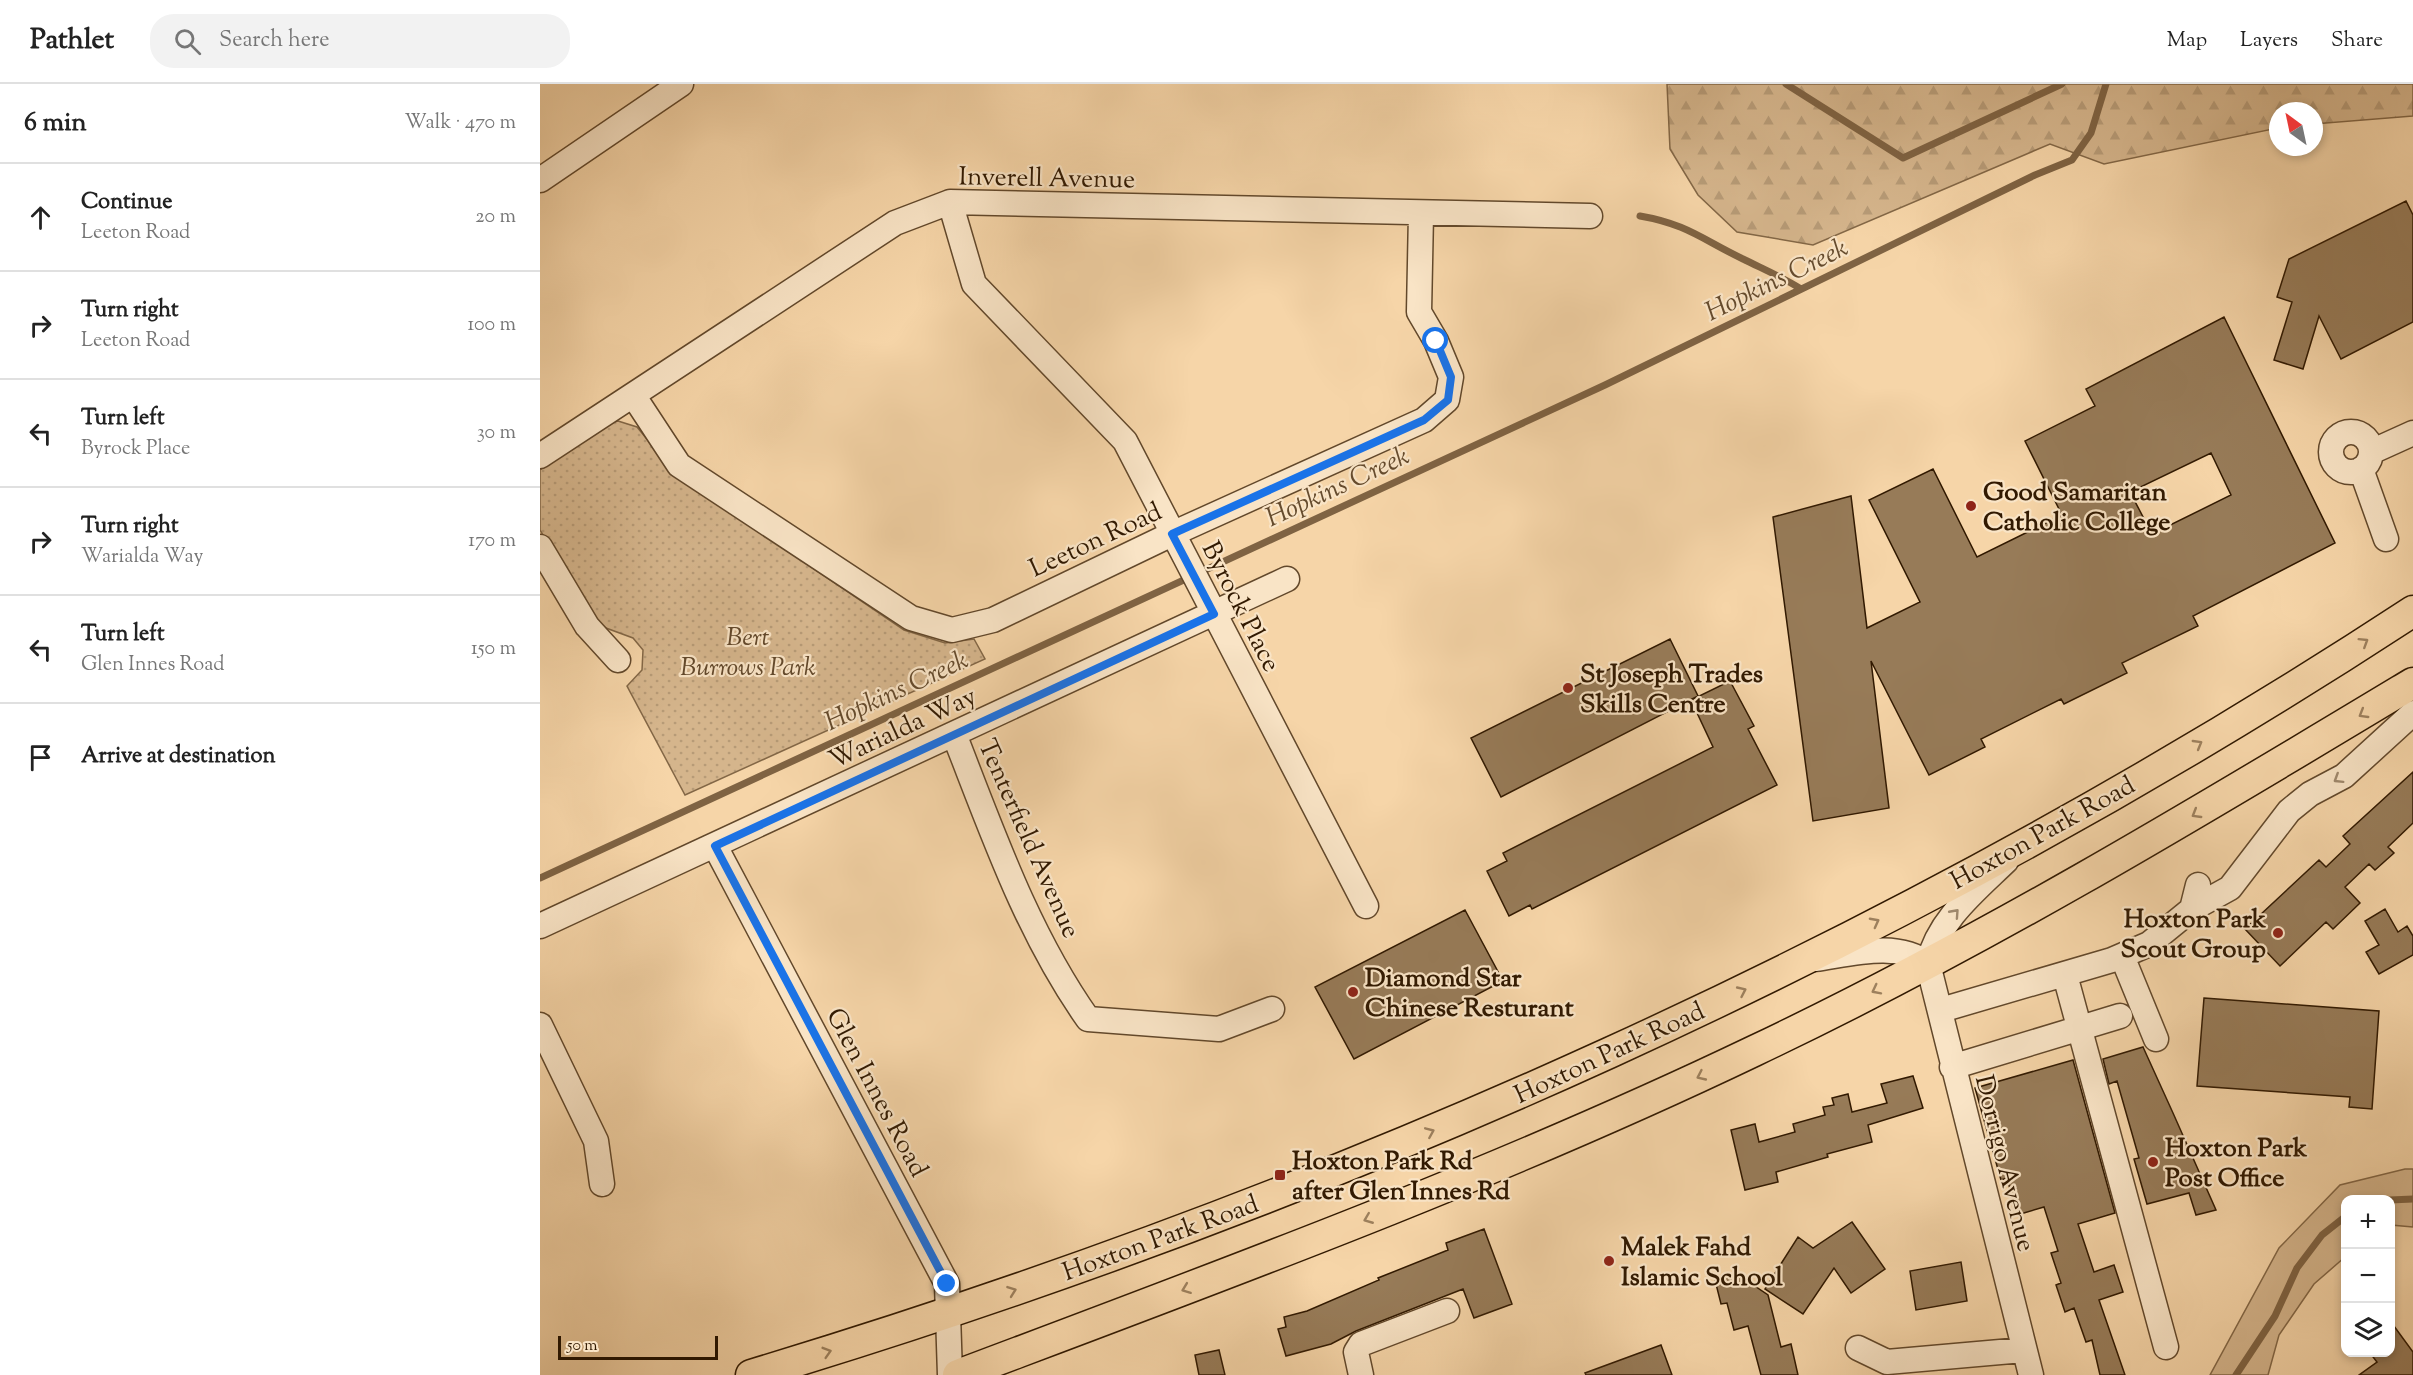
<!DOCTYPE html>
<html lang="en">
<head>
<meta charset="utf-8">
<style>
  :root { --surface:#fff; --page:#f2f2f2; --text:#222; --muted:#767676; --line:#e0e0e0 }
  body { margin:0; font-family:"Sorts Mill Goudy",serif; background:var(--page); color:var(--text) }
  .controls { position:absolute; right:18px; bottom:18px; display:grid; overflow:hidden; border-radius:12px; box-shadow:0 3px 9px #0003 }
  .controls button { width:54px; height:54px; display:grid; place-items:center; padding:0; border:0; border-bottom:2px solid var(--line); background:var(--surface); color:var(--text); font:30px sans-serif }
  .compass { position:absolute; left:1729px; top:18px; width:54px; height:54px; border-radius:50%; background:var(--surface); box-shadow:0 3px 9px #0003; rotate:327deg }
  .scale { position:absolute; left:18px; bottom:15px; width:160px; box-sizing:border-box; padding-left:6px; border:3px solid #311901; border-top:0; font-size:16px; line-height:21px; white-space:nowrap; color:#311901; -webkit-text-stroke:4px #f9e4c6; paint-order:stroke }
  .stop { position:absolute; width:18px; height:18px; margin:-14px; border:4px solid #1a73e8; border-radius:50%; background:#fff }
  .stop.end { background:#1a73e8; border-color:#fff; box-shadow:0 2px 6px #0008 }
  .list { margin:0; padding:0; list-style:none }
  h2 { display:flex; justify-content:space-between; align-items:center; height:78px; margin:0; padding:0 24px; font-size:26px }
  h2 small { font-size:20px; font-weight:400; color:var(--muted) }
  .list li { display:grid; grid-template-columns:39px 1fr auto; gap:18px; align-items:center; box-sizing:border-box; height:108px; padding:0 24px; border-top:2px solid var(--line) }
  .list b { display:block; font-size:22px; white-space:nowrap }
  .list p { margin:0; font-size:20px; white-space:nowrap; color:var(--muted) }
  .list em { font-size:20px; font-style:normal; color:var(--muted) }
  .icon { flex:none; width:33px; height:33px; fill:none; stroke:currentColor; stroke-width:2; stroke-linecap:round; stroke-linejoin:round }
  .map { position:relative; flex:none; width:1873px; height:1291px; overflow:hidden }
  header { display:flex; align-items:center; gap:36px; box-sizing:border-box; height:84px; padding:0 30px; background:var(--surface); border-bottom:2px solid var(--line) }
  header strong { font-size:28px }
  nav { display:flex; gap:33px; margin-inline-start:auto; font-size:21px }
  .search { width:420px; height:54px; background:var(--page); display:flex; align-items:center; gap:15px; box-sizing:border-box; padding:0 21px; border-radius:24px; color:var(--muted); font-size:22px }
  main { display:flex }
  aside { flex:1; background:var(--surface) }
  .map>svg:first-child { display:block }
  .grass { fill:#d5b58c; stroke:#836746; stroke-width:1.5 }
  .forest { fill:url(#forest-firs); stroke:#836746; stroke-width:1.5 }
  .park { fill:url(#park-dots); stroke:#836746; stroke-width:1.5 }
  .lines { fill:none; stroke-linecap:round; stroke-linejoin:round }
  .stream { stroke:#7f6343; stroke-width:7 }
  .building { fill:#977b58; stroke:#311901; stroke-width:1.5; fill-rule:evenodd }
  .minor-casing { stroke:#62482b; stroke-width:27 }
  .major-casing { stroke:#311901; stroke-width:33 }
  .minor { stroke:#f9e4c6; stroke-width:24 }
  .major { stroke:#f6d5a8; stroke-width:30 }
  .oneway { stroke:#9d805d }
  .oneway2 { stroke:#9f896d }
  .route { stroke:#1a73e8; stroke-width:8 }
  .poi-dot { fill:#8f2418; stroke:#f9e4c6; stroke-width:2 }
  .labels { text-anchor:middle; stroke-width:4.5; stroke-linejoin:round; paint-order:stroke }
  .street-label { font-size:26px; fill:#311901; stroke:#f9e4c6 }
  .poi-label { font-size:26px; font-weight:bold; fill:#311901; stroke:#f9e4c6; text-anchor:start }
  .park-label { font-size:26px; font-style:italic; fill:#62482b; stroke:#f9e4c6 }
  .water-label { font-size:27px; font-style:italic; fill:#654b2d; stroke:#f9e4c6 }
</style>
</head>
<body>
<header>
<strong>Pathlet</strong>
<div class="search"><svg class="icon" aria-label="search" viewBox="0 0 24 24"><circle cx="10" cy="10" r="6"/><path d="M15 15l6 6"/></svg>Search here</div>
<nav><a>Map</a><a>Layers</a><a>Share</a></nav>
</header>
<main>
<aside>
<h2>6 min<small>Walk · 470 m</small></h2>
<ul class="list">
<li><svg class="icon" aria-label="ahead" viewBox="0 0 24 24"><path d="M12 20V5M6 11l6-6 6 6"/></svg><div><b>Continue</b><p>Leeton Road</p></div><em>20 m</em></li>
<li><svg class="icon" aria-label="right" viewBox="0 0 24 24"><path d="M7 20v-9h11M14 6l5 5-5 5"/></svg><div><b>Turn right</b><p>Leeton Road</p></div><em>100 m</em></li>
<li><svg class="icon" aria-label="left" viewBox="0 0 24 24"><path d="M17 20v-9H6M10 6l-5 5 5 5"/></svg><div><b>Turn left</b><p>Byrock Place</p></div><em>30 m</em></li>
<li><svg class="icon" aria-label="right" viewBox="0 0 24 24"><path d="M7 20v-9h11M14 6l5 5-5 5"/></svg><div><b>Turn right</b><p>Warialda Way</p></div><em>170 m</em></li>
<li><svg class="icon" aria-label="left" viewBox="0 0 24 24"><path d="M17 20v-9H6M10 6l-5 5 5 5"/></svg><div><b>Turn left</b><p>Glen Innes Road</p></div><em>150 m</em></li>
<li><svg class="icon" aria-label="arrive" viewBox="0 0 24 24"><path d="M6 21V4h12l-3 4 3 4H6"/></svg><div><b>Arrive at destination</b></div></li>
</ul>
</aside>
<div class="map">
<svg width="1873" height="1291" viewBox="0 0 1873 1291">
  <defs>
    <pattern id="forest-firs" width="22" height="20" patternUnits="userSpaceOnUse" patternTransform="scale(1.5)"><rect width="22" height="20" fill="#d5b58c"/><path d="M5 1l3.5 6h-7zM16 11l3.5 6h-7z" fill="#b79b77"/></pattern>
    <pattern id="park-dots" width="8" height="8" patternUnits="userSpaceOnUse" patternTransform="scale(1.5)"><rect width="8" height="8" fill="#d5b58c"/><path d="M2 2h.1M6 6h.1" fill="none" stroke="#b79b77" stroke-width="1.8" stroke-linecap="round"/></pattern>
  </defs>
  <rect width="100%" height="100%" fill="#f6d5a8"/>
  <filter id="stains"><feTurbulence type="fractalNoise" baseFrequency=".00333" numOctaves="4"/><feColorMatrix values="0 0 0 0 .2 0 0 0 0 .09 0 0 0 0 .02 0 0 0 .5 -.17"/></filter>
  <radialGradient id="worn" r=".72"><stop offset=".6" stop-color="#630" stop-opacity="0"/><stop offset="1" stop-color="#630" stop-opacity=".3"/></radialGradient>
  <path class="grass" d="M 1865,1085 L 1873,1085 L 1873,1143 L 1851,1141 L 1850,1116 L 1806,1116 L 1805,1173 L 1774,1200 L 1739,1251 L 1728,1291 L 1670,1291 L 1739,1164 L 1800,1101 Z"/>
  <path class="forest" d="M 1127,0 L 1873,0 L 1873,32 L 1774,40 L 1774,27 L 1738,27 L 1738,44 L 1564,80 L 1510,60 L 1273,161 L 1197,148 L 1158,111 L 1130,65 Z"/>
  <path class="park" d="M 78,337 L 97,343 L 137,392 L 364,546 L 405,559 L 434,555 L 445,575 L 145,711 L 87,602 L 102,586 L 103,566 L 93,554 L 66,544 L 49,530 L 0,446 L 0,386 L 70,339 Z"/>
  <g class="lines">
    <path class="stream" d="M 1246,0 L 1363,74 L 1522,0
      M 1100,132 C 1147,140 1163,156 1203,175 C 1223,185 1242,193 1261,205
      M 0,794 L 1065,301 L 1495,91 L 1532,76 L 1551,49 L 1566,0
      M 1850,1116 L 1873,1115
      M 1696,1291 L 1735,1232 L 1757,1184 L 1782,1151 L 1806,1132"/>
  </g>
  <path class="building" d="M 1866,117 L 1873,131 L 1873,238 L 1801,275 L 1779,232 L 1763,285 L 1734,276 L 1752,218 L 1737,213 L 1749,175 Z
    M 1684,233 L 1795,459 L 1653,532 L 1658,542 L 1582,579 L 1587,589 L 1524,620 L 1521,615 L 1441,655 L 1445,663 L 1389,691 L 1331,577 L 1349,724 L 1273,737 L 1233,433 L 1311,412 L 1327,544 L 1380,518 L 1329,416 L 1393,385 L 1437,473 L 1522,431 L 1485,357 L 1555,322 L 1546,305 ZM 1671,369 L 1691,411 L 1612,450 L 1590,408 Z
    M 1130,555 L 1158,612 L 961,713 L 931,654 Z
    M 1190,597 L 1214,642 L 1208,645 L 1237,701 L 992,825 L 990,821 L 969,832 L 947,787 L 967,777 L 963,769 L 1173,663 L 1151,616 Z
    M 1873,688 L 1873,739 L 1848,763 L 1854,769 L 1835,786 L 1829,780 L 1805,803 L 1820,819 L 1793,845 L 1786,838 L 1740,882 L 1705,845 L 1779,776 L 1786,783 L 1810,760 L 1803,752 Z
    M 1845,825 L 1858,848 L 1867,842 L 1873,852 L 1873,871 L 1839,890 L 1826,868 L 1839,861 L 1825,837 Z
    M 925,826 L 963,897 L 814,975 L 775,903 Z
    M 1664,914 L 1839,927 L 1832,1025 L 1809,1023 L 1810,1013 L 1657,1002 Z
    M 1603,963 L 1633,1029 L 1676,1126 L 1656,1131 L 1649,1109 L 1607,1120 L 1594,1075 L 1599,1074 L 1577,997 L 1569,1000 L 1563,975 Z
    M 1533,976 L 1575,1129 L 1538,1140 L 1554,1188 L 1574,1181 L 1583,1208 L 1559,1216 L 1585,1291 L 1560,1291 L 1552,1256 L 1546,1258 L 1534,1224 L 1525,1228 L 1516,1201 L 1521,1199 L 1511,1169 L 1518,1167 L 1504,1123 L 1477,1131 L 1467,1094 L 1461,1096 L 1435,1004 Z
    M 1373,992 L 1383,1024 L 1328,1041 L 1332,1058 L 1287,1070 L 1288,1073 L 1236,1088 L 1238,1098 L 1205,1106 L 1191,1046 L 1215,1040 L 1219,1058 L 1255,1048 L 1253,1040 L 1285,1031 L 1283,1023 L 1294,1021 L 1292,1014 L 1308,1010 L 1312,1028 L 1347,1019 L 1341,1000 Z
    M 1312,1138 L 1345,1185 L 1311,1209 L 1294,1184 L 1263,1230 L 1225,1205 L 1258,1153 L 1273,1164 Z
    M 944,1145 L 972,1220 L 934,1234 L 923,1205 L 816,1247 L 791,1260 L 746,1272 L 738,1245 L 746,1243 L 744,1233 L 767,1227 L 839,1196 L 838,1194 L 908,1166 L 906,1159 Z
    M 1421,1178 L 1427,1217 L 1376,1226 L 1370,1187 Z
    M 1197,1190 L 1228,1211 L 1241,1263 L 1251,1260 L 1258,1291 L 1221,1291 L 1208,1242 L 1194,1246 L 1187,1219 L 1181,1220 L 1175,1196 Z
    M 1851,1238 L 1873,1268 L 1873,1291 L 1819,1291 L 1837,1278 L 1830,1269 L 1851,1269 Z
    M 1121,1261 L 1132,1291 L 1046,1291 L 1045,1289 Z
    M 679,1266 L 685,1291 L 659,1291 L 655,1271 Z"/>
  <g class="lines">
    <defs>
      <path id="minor" d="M 0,96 L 141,0
        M 410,118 L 434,200 L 585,357 L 826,822
        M 93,311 L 139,381 L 371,534 L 412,546 L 453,536 L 632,450 L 884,336 L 907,316 L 911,293 L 896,257 L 879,228 L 881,130
        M1791 368a20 20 0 1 1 40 0a20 20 0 1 1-40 0Z
        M 1831,368 L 1873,349
        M 0,372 L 355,139 L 410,118 L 1050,132
        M 1821,385 L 1846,455
        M 0,463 L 47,542 L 78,576
        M 414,650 C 452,747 487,849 548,935 L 679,945 L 732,925
        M 175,762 L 407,1200 L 410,1291
        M 1466,777 C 1435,807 1398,836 1388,880 L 1491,1291
        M 1652,825 L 1690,804 L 1749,727 L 1770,710 L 1804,692 L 1873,629
        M 0,842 L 747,495
        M 1582,872 L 1616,955
        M 1275,875 C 1311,870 1357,856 1388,880
        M 1525,891 L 1626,1263
        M 1401,926 L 1572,876 L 1609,860 L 1652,825 L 1658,801
        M 0,941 L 56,1057 L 62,1100
        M 1412,983 L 1580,932
        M 1318,1264 L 1347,1278 L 1483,1266
        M 821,1291 L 816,1268 L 821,1260 L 907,1227"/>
      <path id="major" d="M 211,1291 C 796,1115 1362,862 1873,527
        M 418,1291 C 686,1190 955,1091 1214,967 C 1442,859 1657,729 1873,599"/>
    </defs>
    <use href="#minor" class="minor-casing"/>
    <use href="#major" class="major-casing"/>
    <use href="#minor" class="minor"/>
    <use href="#major" class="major"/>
  </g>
  <defs><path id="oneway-chevron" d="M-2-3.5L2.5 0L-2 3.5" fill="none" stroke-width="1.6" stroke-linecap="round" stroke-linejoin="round" transform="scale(1.5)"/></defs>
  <g class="oneway">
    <use href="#oneway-chevron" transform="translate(1824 558) rotate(-32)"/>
    <use href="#oneway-chevron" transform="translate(1823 630) rotate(149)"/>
    <use href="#oneway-chevron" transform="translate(1658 660) rotate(-30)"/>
    <use href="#oneway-chevron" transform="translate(1656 730) rotate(149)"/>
    <use href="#oneway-chevron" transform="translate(1335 838) rotate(-28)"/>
    <use href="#oneway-chevron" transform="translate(1336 906) rotate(153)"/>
    <use href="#oneway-chevron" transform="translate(1202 907) rotate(-25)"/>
    <use href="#oneway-chevron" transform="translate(1161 992) rotate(155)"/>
    <use href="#oneway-chevron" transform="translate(890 1048) rotate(-23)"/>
    <use href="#oneway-chevron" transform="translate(828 1135) rotate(158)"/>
    <use href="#oneway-chevron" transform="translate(646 1205) rotate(159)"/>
    <use href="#oneway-chevron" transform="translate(472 1207) rotate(-20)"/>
    <use href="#oneway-chevron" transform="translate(287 1268) rotate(-17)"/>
  </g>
  <g class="oneway2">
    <use href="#oneway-chevron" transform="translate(1798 695) rotate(148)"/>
    <use href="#oneway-chevron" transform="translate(1415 829) rotate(-48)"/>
  </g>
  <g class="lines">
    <path class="route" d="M 407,1200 L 175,762 L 674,530 L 632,450 L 884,336 L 908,316 L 911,293 L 896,257"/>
  </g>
  <g class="poi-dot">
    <circle cx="1431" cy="422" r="6"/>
    <circle cx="1028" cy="604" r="6"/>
    <circle cx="1738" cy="849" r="6"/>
    <circle cx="813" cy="908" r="6"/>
    <circle cx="1613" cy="1078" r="6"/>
    <rect x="734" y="1085" width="12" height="12" rx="3"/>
    <circle cx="1069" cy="1177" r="6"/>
  </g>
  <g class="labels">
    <g class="street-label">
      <text transform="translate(507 93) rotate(1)" y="9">Inverell Avenue</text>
      <text transform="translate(555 455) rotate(-25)" y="9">Leeton Road</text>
      <text transform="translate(702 522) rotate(63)" y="9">Byrock Place</text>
      <text transform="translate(362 643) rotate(-25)" y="9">Warialda Way</text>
      <text transform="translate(1502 748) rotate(-29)" y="9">Hoxton Park Road</text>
      <text transform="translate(490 754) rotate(66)" y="9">Tenterfield Avenue</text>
      <text transform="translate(1069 968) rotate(-25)" y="9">Hoxton Park Road</text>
      <text transform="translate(338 1008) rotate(62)" y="9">Glen Innes Road</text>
      <text transform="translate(1466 1079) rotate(76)" y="9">Dorrigo Avenue</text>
      <text transform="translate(620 1153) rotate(-20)" y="9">Hoxton Park Road</text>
    </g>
    <g class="poi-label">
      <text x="1443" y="416">Good Samaritan<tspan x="1443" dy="30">Catholic College</tspan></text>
      <text x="1040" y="598">St Joseph Trades<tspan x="1040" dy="30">Skills Centre</tspan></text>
      <text x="1726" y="843" text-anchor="end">Hoxton Park<tspan x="1726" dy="30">Scout Group</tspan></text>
      <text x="825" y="902">Diamond Star<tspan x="825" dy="30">Chinese Resturant</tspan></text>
      <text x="1625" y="1072">Hoxton Park<tspan x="1625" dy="30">Post Office</tspan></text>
      <text x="752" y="1085">Hoxton Park Rd<tspan x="752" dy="30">after Glen Innes Rd</tspan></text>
      <text x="1081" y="1171">Malek Fahd<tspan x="1081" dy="30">Islamic School</tspan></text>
    </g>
    <g class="park-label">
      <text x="208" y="561">Bert<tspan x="208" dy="30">Burrows Park</tspan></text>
    </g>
    <g class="water-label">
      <text transform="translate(1236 195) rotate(-26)" y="9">Hopkins Creek</text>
      <text transform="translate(797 402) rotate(-25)" y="9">Hopkins Creek</text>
      <text transform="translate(356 606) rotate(-25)" y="9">Hopkins Creek</text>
    </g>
  </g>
  <rect width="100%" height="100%" filter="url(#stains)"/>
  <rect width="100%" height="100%" fill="url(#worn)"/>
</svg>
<div class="controls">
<button>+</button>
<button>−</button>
<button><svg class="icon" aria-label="layers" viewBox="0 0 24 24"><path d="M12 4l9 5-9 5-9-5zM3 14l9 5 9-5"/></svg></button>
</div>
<svg class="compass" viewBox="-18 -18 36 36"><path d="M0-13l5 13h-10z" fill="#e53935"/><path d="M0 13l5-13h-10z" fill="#767676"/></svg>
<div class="scale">50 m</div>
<div class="stop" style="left:896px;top:257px"></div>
<div class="stop end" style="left:407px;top:1200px"></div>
</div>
</main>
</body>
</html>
